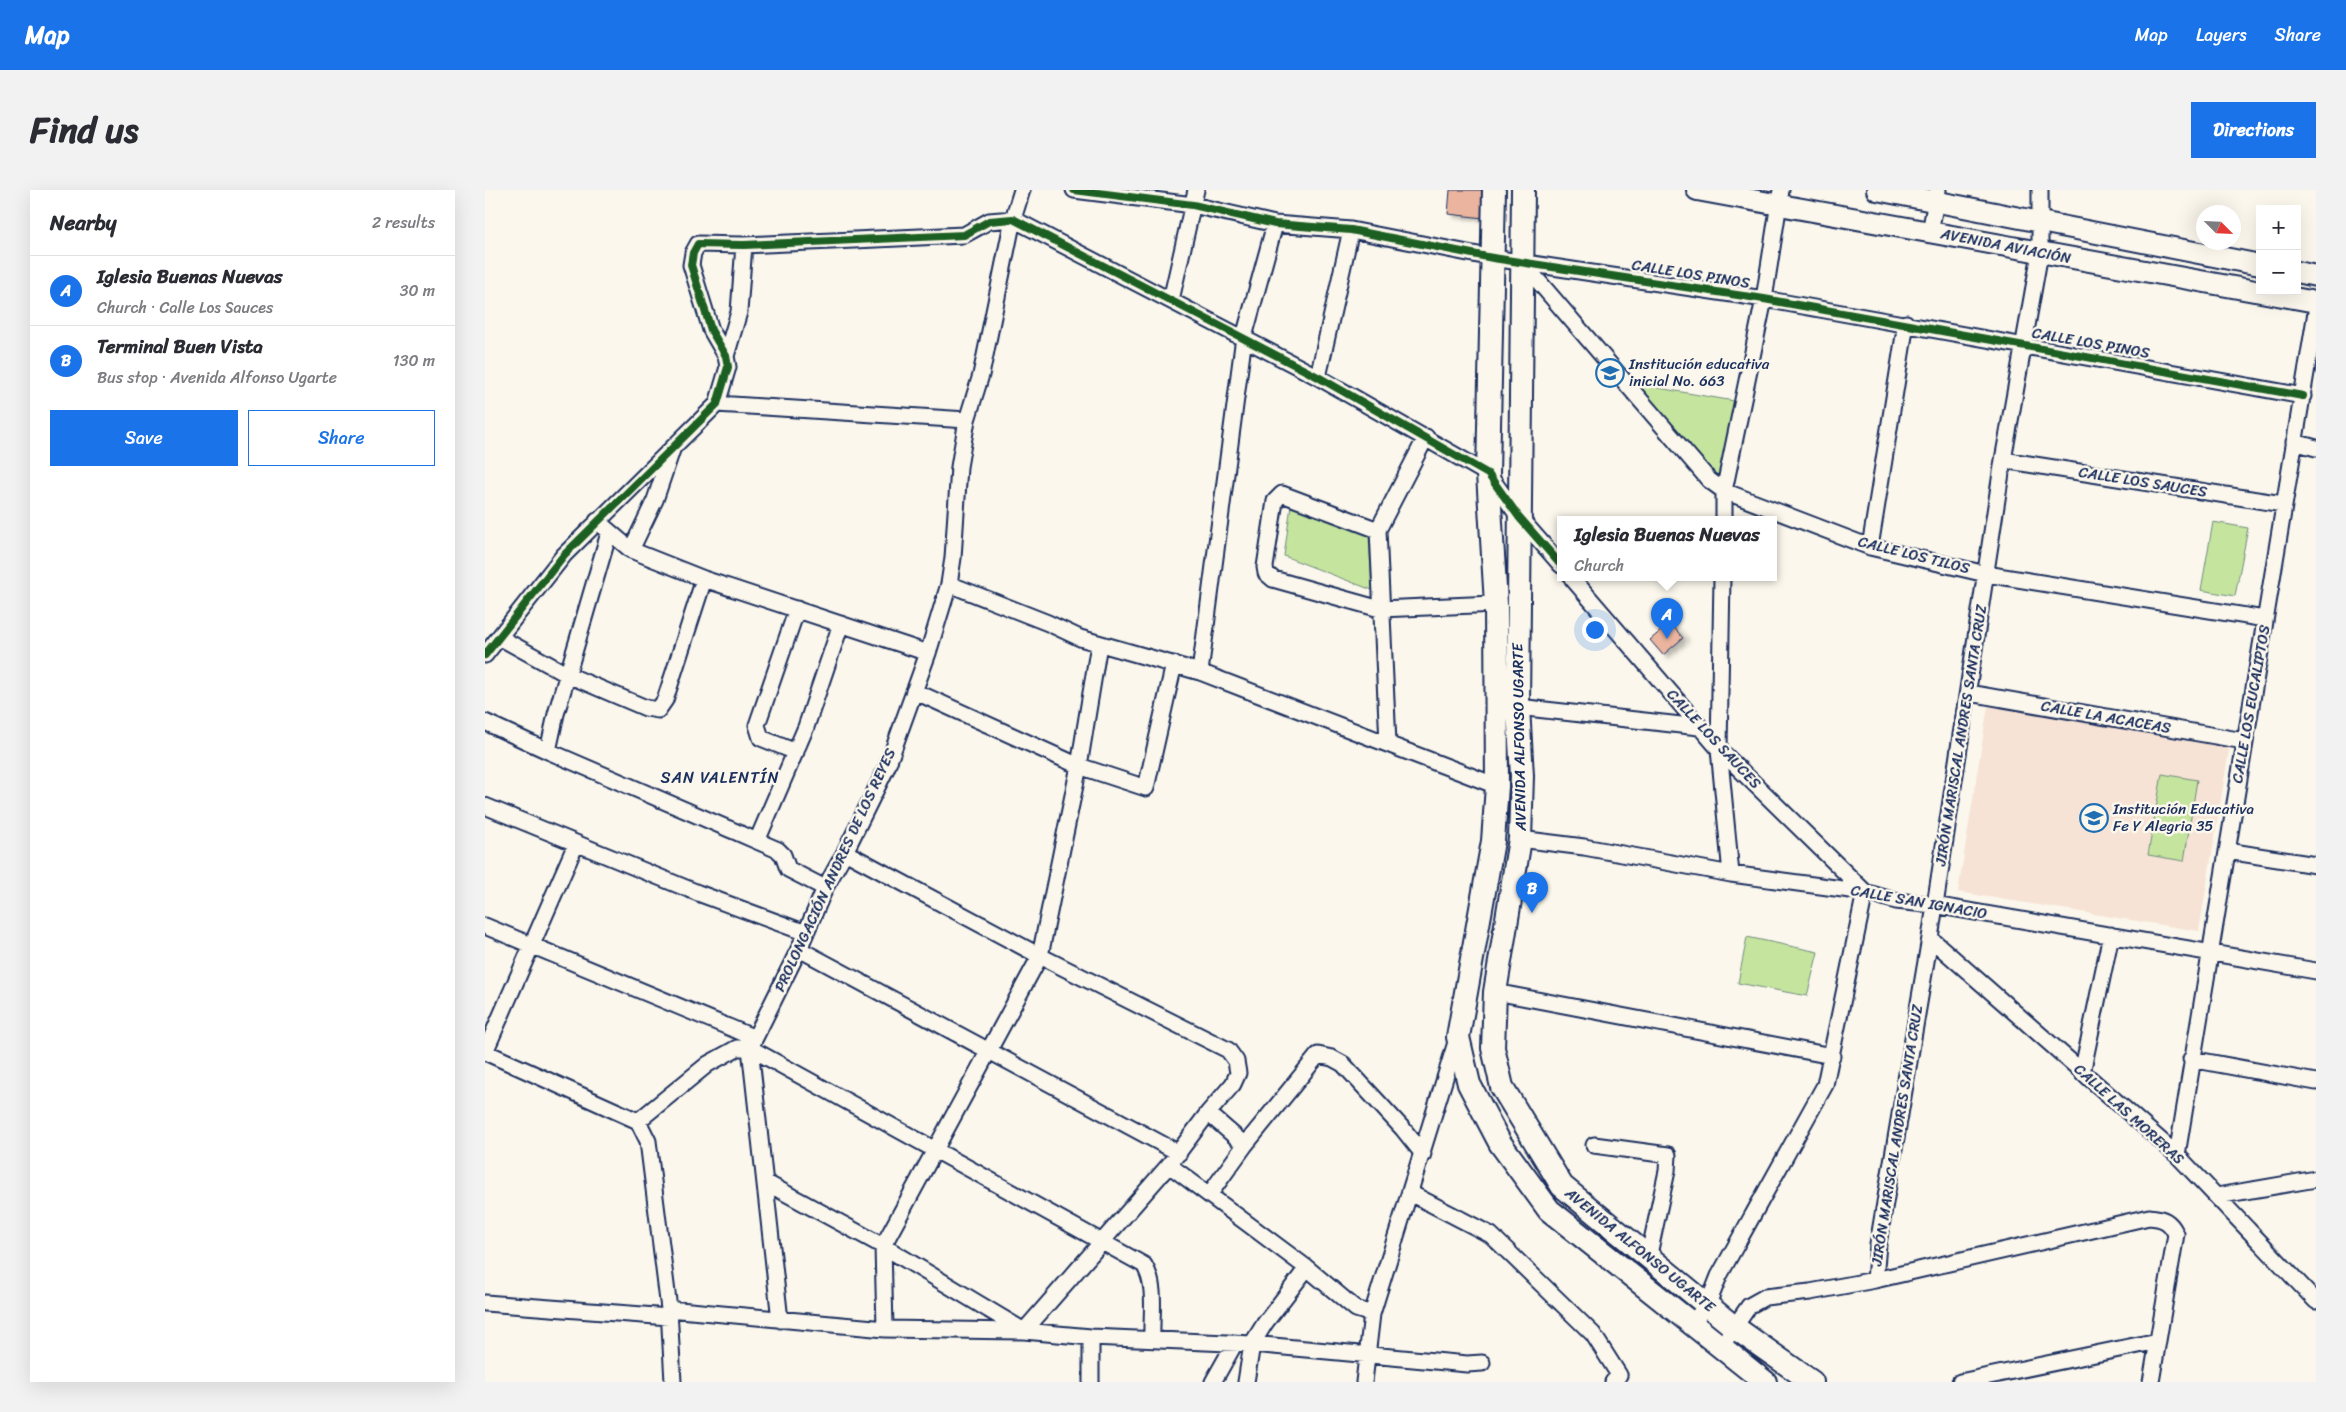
<!DOCTYPE html>
<html lang="en">
<head>
<meta charset="utf-8">
<style>
  :root { --surface:#fff; --page:#f2f2f3; --text:#2b2b33; --muted:#7c7c81; --line:#e1e1e2; --accent:#1a73e8 }
  body { margin:0; font-family:Sriracha,sans-serif; background:var(--page); color:var(--text) }
  .controls { position:absolute; right:15px; top:15px; display:grid; overflow:hidden; border-radius:0px; box-shadow:0 5px 20px #0002 }
  .controls button { width:45px; height:45px; display:grid; place-items:center; padding:0; border:0; border-bottom:1px solid var(--line); background:var(--surface); color:var(--text); font:25px sans-serif }
  .compass { position:absolute; left:1711px; top:15px; width:45px; height:45px; border-radius:50%; background:var(--surface); box-shadow:0 5px 20px #0002; rotate:114deg }
  .you { position:absolute; left:1109px; top:439px; width:18px; height:18px; margin:-12px; border:4px solid #fff; border-radius:50%; background:#1a73e8; box-shadow:0 0 0 8px #1a73e833 }
  .badge { display:grid; place-items:center; width:32px; height:32px; border-radius:50%; background:var(--accent); color:#fff; font-size:16px; font-weight:700 }
  .pin { position:absolute; translate:-50% -41px; filter:drop-shadow(0 1px 2px #0008) }
  .pin::after { content:''; position:absolute; top:26px; width:18px; height:15px; background:inherit; clip-path:polygon(0 0,100% 0,50% 100%) }
  .popup { position:absolute; left:1072px; top:326px; width:220px; height:65px; box-sizing:border-box; display:grid; place-content:center; border-radius:0px; background:var(--surface); filter:drop-shadow(0 1px 4px #0005); font-size:16px; white-space:nowrap; color:var(--muted) }
  .popup b { font-size:19px; color:var(--text) }
  .popup::after { content:''; position:absolute; left:50%; top:100%; margin-left:-10px; border:10px solid transparent; border-top-color:var(--surface) }
  .list { margin:0; padding:0; list-style:none }
  h2 { display:flex; justify-content:space-between; align-items:center; height:65px; margin:0; padding:0 20px; font-size:21px }
  h2 small { font-size:16px; font-weight:400; color:var(--muted) }
  .list li { display:grid; grid-template-columns:32px 1fr auto; gap:15px; align-items:center; box-sizing:border-box; height:70px; padding:0 20px; border-top:1px solid var(--line) }
  .list b { display:block; font-size:19px; white-space:nowrap }
  .list p { margin:0; font-size:16px; white-space:nowrap; color:var(--muted) }
  .list em { font-size:16px; font-style:normal; color:var(--muted) }
  .actions { display:flex; gap:10px; padding:15px 20px }
  .actions a { flex:1; padding:11px 0; border:1px solid var(--accent); border-radius:0px; text-align:center; font-size:18px; color:var(--accent) }
  .actions .main { background:var(--accent); color:#fff }
  .map { position:relative; flex:none; width:1831px; height:1192px; overflow:hidden; border-radius:0px }
  header { display:flex; align-items:center; gap:30px; box-sizing:border-box; height:70px; padding:0 25px; background:var(--accent); color:#fff }
  header strong { font-size:24px }
  nav { display:flex; gap:28px; margin-inline-start:auto; font-size:18px }
  .intro { display:flex; align-items:center; justify-content:space-between; box-sizing:border-box; height:120px; padding:0 30px }
  h1 { margin:0; font-size:35px }
  .button { padding:12px 22px; border-radius:0px; background:var(--accent); color:#fff; font-size:18px; font-weight:700 }
  main { display:flex; gap:30px; padding:0 30px }
  aside { flex:1; background:var(--surface); border-radius:0px; box-shadow:0 5px 20px #0002 }
  .map>svg:first-child { display:block }
  .built { fill:#f6e3d5 }
  .green { fill:#c5e59e; stroke:#708a7e }
  .building { fill:#eab49e; stroke:#1b2f5e; filter:url(#shadow) }
  .lines { fill:none; stroke-linecap:round; stroke-linejoin:round }
  .minor-casing { stroke:#1b2f5e; stroke-width:19 }
  .tertiary-casing { stroke:#1b2f5e; stroke-width:24 }
  .secondary-casing { stroke:#1b2f5e; stroke-width:26 }
  .minor { stroke:#fbf7ec; stroke-width:15 }
  .tertiary { stroke:#fbf7ec; stroke-width:20 }
  .secondary { stroke:#fbf7ec; stroke-width:22 }
  .cycleway-casing { stroke:#fbf7ec; stroke-width:11 }
  .cycleway { stroke:#1b5e20; stroke-width:8 }
  .labels { text-anchor:middle; stroke-width:5; stroke-linejoin:round; paint-order:stroke }
  .street-label { font-size:15px; fill:#1b2f5e; stroke:#fbf7ec }
  .poi-label { font-size:15px; fill:#1b2f5e; stroke:#fbf7ec; text-anchor:start }
  .neighbourhood-label { font-size:16px; letter-spacing:1px; fill:#1b2f5e; stroke:#fbf7ec }
</style>
</head>
<body>
<header>
<strong>Map</strong>
<nav><a>Map</a><a>Layers</a><a>Share</a></nav>
</header>
<div class="intro"><h1>Find us</h1><a class="button">Directions</a></div>
<main>
<aside>
<h2>Nearby<small>2 results</small></h2>
<ul class="list">
<li><span class="badge">A</span><div><b>Iglesia Buenas Nuevas</b><p>Church · Calle Los Sauces</p></div><em>30 m</em></li>
<li><span class="badge">B</span><div><b>Terminal Buen Vista</b><p>Bus stop · Avenida Alfonso Ugarte</p></div><em>130 m</em></li>
</ul>
<div class="actions"><a class="main">Save</a><a>Share</a></div>
</aside>
<div class="map">
<svg width="1831" height="1192" viewBox="0 0 1831 1192">
  <defs>
    <filter id="shadow"><feDropShadow dx="5.5" dy="3" stdDeviation="2.5" flood-color="#0004"/></filter>
  </defs>
  <rect width="100%" height="100%" fill="#fbf7ec"/>
  <filter id="ink" filterUnits="userSpaceOnUse"><feTurbulence type="fractalNoise" baseFrequency=".02" numOctaves="2"/><feDisplacementMap in="SourceGraphic" scale="10" xChannelSelector="R" yChannelSelector="G"/><feConvolveMatrix kernelMatrix="1 2 1 2 8 2 1 2 1" color-interpolation-filters="sRGB"/></filter>
  <g filter="url(#ink)">
    <path class="built" d="M 1503,516 L 1745,555 L 1714,741 L 1473,702 Z"/>
    <path class="green" d="M 1150,194 L 1249,211 L 1234,286 L 1228,286 Z
      M 807,308 L 884,346 L 887,400 L 799,366 Z
      M 1728,332 L 1763,338 L 1750,406 L 1716,400 Z
      M 1677,584 L 1712,590 L 1699,671 L 1663,665 Z
      M 1262,747 L 1333,762 L 1322,806 L 1253,793 Z"/>
    <path class="building" d="M 965,0 L 1000,0 L 999,28 L 963,24 Z
      M 1185,433 L 1198,448 L 1178,465 L 1165,450 Z"/>
    <g class="lines">
      <defs>
        <path id="minor" d="M 589,0 L 708,15 L 790,34 L 866,40 L 1008,68 L 1279,109 L 1818,206
          M 1445,42 L 1453,0
          M 1036,71 L 1224,290 L 1239,301 L 1385,357 L 1501,384 L 1780,429
          M 686,110 L 711,0
          M 241,166 L 254,122 L 259,55
          M 833,187 L 866,40
          M 232,214 L 482,230
          M 1809,252 L 1831,258
          M 1518,270 L 1798,314
          M 1239,330 L 1239,301 L 1279,109 L 1296,0
          M 112,331 L 146,360 L 219,389 L 443,463
          M 893,340 L 797,304 L 790,311 L 780,377 L 781,383 L 788,389 L 895,419 L 1011,414
          M 1385,357 L 1421,133
          M 146,360 L 170,310 L 187,260
          M 1087,388 L 1234,559 L 1380,702 L 1340,895 L 1234,1086 L 1223,1114 L 1207,1133
          M 1237,388 L 1234,559 L 1246,684
          M 464,394 L 563,433 L 595,448 L 715,482 L 1012,596
          M 14,447 L 83,485 L 161,518 L 173,520 L 180,510 L 219,389
          M 0,465 L 79,365 L 232,214 L 243,177 L 241,166 L 226,140 L 206,75 L 208,63 L 213,54 L 259,55 L 479,45 L 504,31 L 528,29 L 833,187 L 1003,284 L 1034,327 L 1076,375
          M 715,482 L 759,147 L 790,34
          M 429,501 L 594,576 L 661,598 L 689,474
          M 1484,503 L 1759,551
          M 1033,517 L 1214,537
          M 0,532 L 63,561 L 71,524 L 124,343
          M 903,553 L 893,340 L 941,247
          M 63,561 L 272,651
          M 311,562 L 276,548 L 272,535 L 312,419
          M 0,616 L 213,703 L 321,743
          M 1035,649 L 1099,657 L 1246,684 L 1380,702 L 1411,711 L 1449,715 L 1831,781
          M 1742,661 L 1831,675
          M 340,698 L 303,679 L 298,665 L 293,660 L 272,651 L 321,537 L 356,434
          M 0,736 L 270,848
          M 1445,748 L 1692,965 L 1831,1111
          M 314,759 L 694,963
          M 1010,802 L 1347,866
          M 0,862 L 153,931 L 163,951 L 184,1119 L 188,1192
          M 0,862 L 91,654
          M 1706,869 L 1831,892
          M 1597,883 L 1626,745
          M 723,923 L 760,955
          M 153,931 L 223,874 L 252,858 L 265,858 L 659,1075 C 672,1095 666,1125 667,1149
          M 1109,955 L 1183,965 L 1182,981 L 1163,1069
          M 1692,965 L 1831,122
          M 684,975 L 822,1078 L 871,1119 L 887,1124
          M 280,992 L 398,1056 L 539,1141 L 606,1147 L 767,1154 L 780,1133 L 822,1078
          M 925,1003 L 1006,1045 L 1108,1144 L 1134,1185 L 1128,1192
          M 724,1005 L 760,955 L 833,865 L 847,868 L 858,874 L 918,939 L 938,964
          M 1732,1006 L 1831,989
          M 1390,1090 L 1393,1054 L 1445,748 L 1518,270 L 1555,63 L 1555,0
          M 0,1113 L 184,1127
          M 184,1119 L 400,1139 L 539,1141 L 684,975 L 723,923 L 748,894 L 753,883 L 751,871 L 743,860 L 555,766 L 360,662
          M 295,1130 L 265,858 L 314,759 L 340,698 L 360,662 L 402,577 L 443,463 L 464,394 L 468,368 L 474,277 L 482,230 L 496,185 L 528,29 L 537,0
          M 400,1139 L 398,1056 L 555,766 L 594,576 L 614,454
          M 1235,1158 L 1264,1116 L 1280,1107 L 1325,1102 L 1390,1090 L 1664,1027 C 1678,1028 1685,1031 1691,1044 L 1666,1192
          M 606,1192 L 606,1147
          M 728,1192 L 750,1153
          M 761,1192 L 767,1154 L 982,1174 L 997,1173
          M 879,1192 L 887,1124 L 972,849
          M 1475,1192 L 1673,1151"/>
        <path id="tertiary" d="M 1212,0 L 1831,112
          M 1392,0 L 1775,75
          M 1812,82 L 1831,86"/>
        <path id="secondary" d="M 1009,0 L 1003,284 L 1011,414 L 1012,596 L 1008,651 L 973,847 L 984,894 L 1015,953 L 1064,1020 L 1280,1192
          M 1038,0 L 1033,517 L 1037,586 L 1035,649 L 1010,802 L 1008,858 L 1017,897 L 1077,996 L 1249,1137 L 1327,1192"/>
      </defs>
      <use href="#minor" class="minor-casing"/>
      <use href="#tertiary" class="tertiary-casing"/>
      <use href="#secondary" class="secondary-casing"/>
      <use href="#minor" class="minor"/>
      <use href="#tertiary" class="tertiary"/>
      <use href="#secondary" class="secondary"/>
      <defs>
        <path id="cycleway" d="M 589,0 L 708,15 L 790,34 L 866,40 L 1008,68 L 1279,109 L 1818,206
          M 0,465 L 79,365 L 232,214 L 243,177 L 241,166 L 226,140 L 206,75 L 208,63 L 213,54 L 259,55 L 479,45 L 504,31 L 528,29 L 833,187 L 1003,284 L 1034,327 L 1076,375"/>
      </defs>
      <use href="#cycleway" class="cycleway-casing"/>
      <use href="#cycleway" class="cycleway"/>
    </g>
  </g>
  <defs>
    <symbol id="school-ring" viewBox="-11 -11 22 22"><circle r="9.5" fill="#fbf7ec" stroke="#1f6fb2" stroke-width="1.5"/><path d="M0-5L7-2L0 1L-7-2ZM-4 1L0 2.5L4 1V4Q0 6-4 4Z" fill="#1f6fb2"/></symbol>
  </defs>
  <g fill-rule="evenodd">
    <use href="#school-ring" x="1109" y="167" width="32" height="32"/>
    <use href="#school-ring" x="1593" y="612" width="32" height="32"/>
  </g>
  <g class="labels">
    <g class="street-label">
      <text transform="translate(1521 56) rotate(11)" y="5">AVENIDA AVIACIÓN</text>
      <text transform="translate(1206 84) rotate(9)" y="5">CALLE LOS PINOS</text>
      <text transform="translate(1606 153) rotate(10)" y="5">CALLE LOS PINOS</text>
      <text transform="translate(1658 292) rotate(9)" y="5">CALLE LOS SAUCES</text>
      <text transform="translate(1429 365) rotate(14)" y="5">CALLE LOS TILOS</text>
      <text transform="translate(1766 514) rotate(-80)" y="5">CALLE LOS EUCALIPTOS</text>
      <text transform="translate(1621 527) rotate(10)" y="5">CALLE LA ACACEAS</text>
      <text transform="translate(1476 545) rotate(-81)" y="5">JIRÓN MARISCAL ANDRES SANTA CRUZ</text>
      <text transform="translate(1034 547) rotate(-91)" y="5">AVENIDA ALFONSO UGARTE</text>
      <text transform="translate(1229 549) rotate(47)" y="5">CALLE LOS SAUCES</text>
      <text transform="translate(350 680) rotate(-65)" y="5">PROLONGACIÓN ANDRES DE LOS REYES</text>
      <text transform="translate(1434 712) rotate(10)" y="5">CALLE SAN IGNACIO</text>
      <text transform="translate(1644 924) rotate(42)" y="5">CALLE LAS MORERAS</text>
      <text transform="translate(1412 945) rotate(-81)" y="5">JIRÓN MARISCAL ANDRES SANTA CRUZ</text>
      <text transform="translate(1155 1060) rotate(39)" y="5">AVENIDA ALFONSO UGARTE</text>
    </g>
    <g class="poi-label">
      <text x="1144" y="179">Institución educativa<tspan x="1144" dy="17">inicial No. 663</tspan></text>
      <text x="1628" y="624">Institución Educativa<tspan x="1628" dy="17">Fe Y Alegria 35</tspan></text>
    </g>
    <g class="neighbourhood-label">
      <text x="235" y="593">SAN VALENTÍN</text>
    </g>
  </g>
</svg>
<div class="controls">
<button>+</button>
<button>−</button>
</div>
<svg class="compass" viewBox="-18 -18 36 36"><path d="M0-13l5 13h-10z" fill="#e53935"/><path d="M0 13l5-13h-10z" fill="#7c7c81"/></svg>
<div class="you"></div>
<div class="pin badge" style="left:1182px;top:449px">A</div>
<div class="popup"><b>Iglesia Buenas Nuevas</b>Church</div>
<div class="pin badge" style="left:1047px;top:723px">B</div>
</div>
</main>
</body>
</html>
